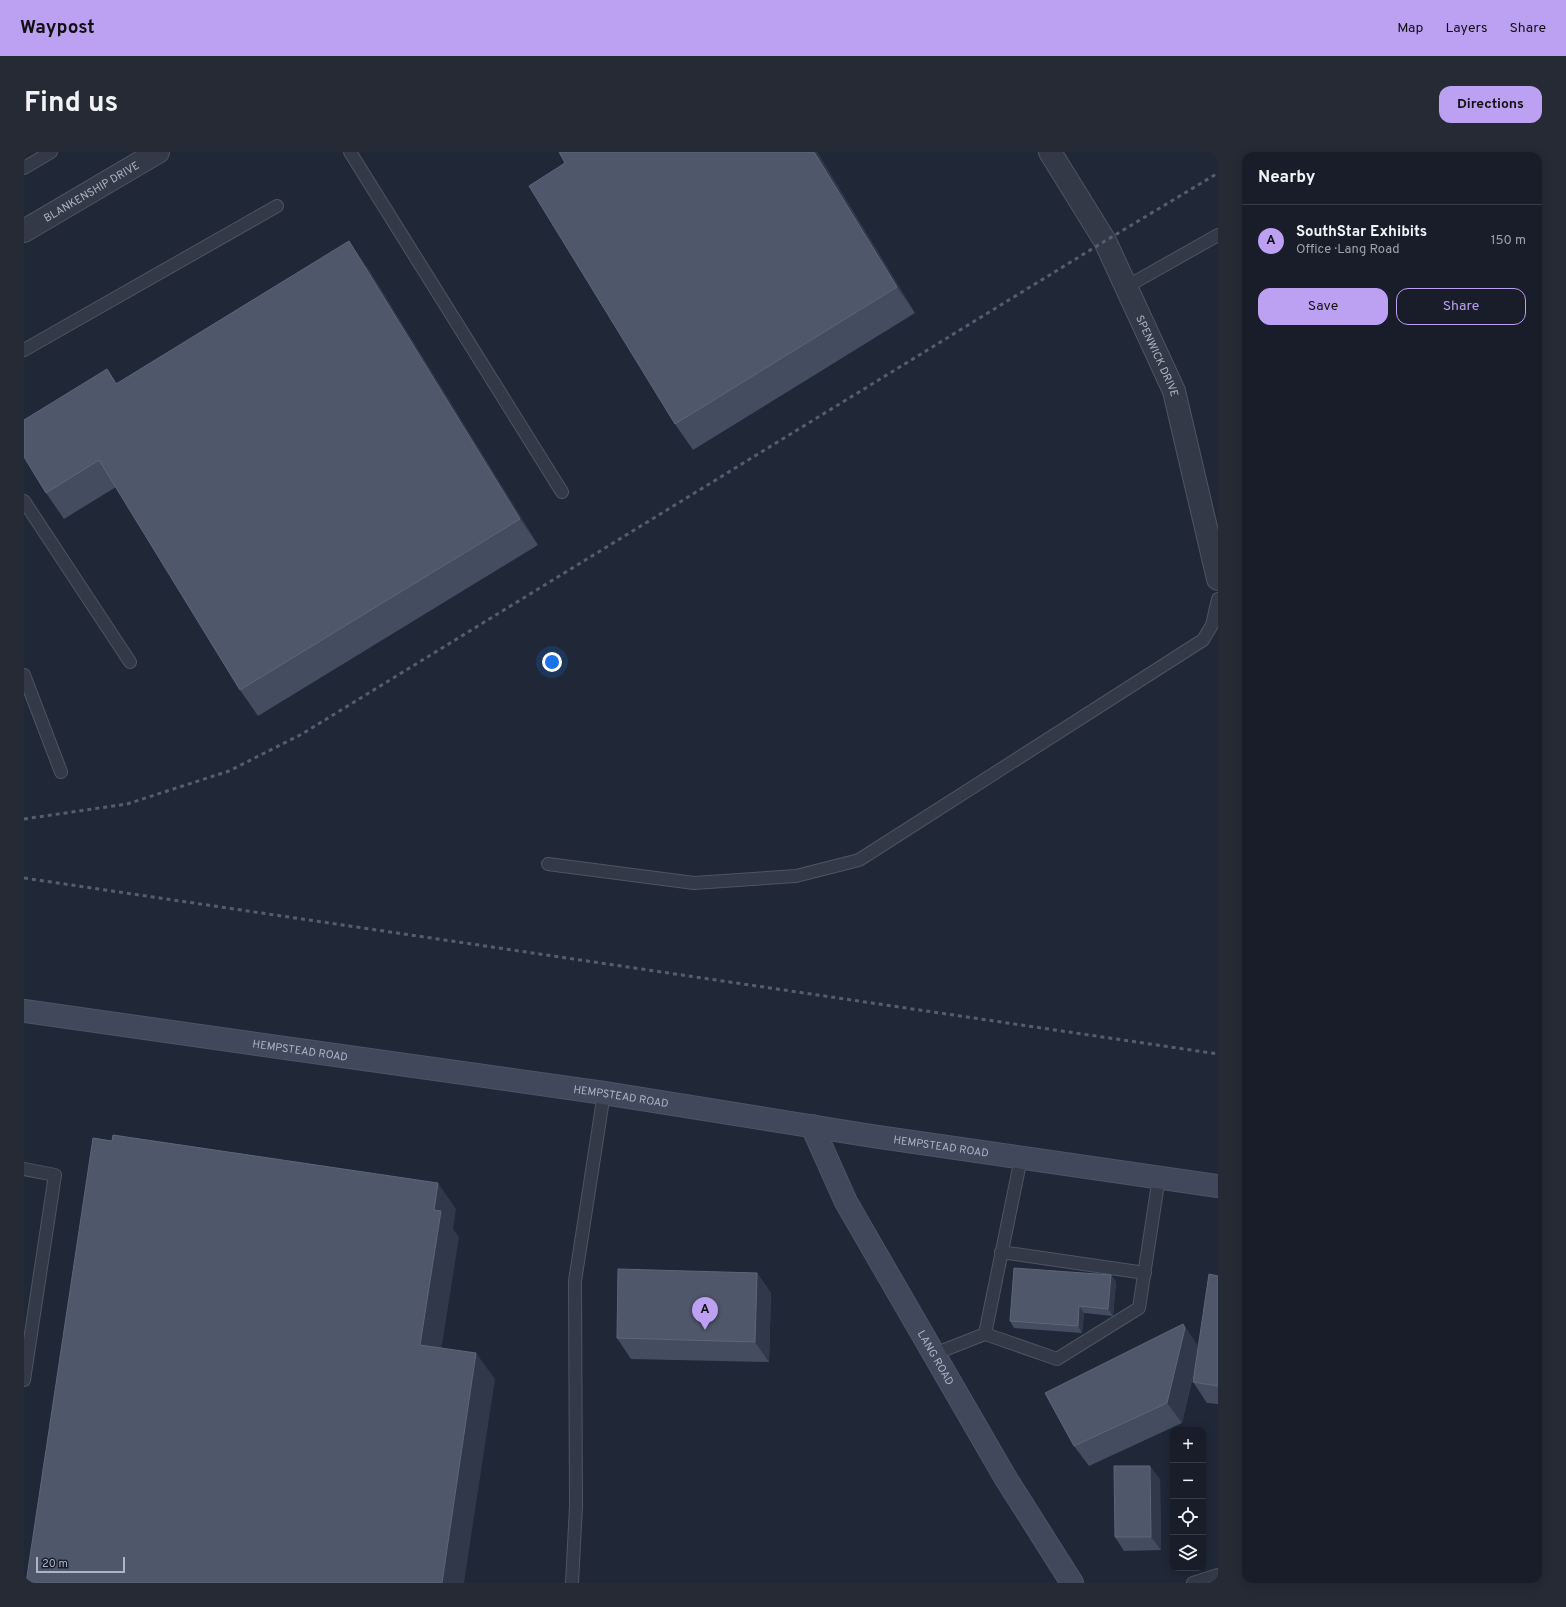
<!DOCTYPE html>
<html lang="en">
<head>
<meta charset="utf-8">
<style>
  :root { --surface:#181d29; --page:#252a35; --text:#f1f3f6; --muted:#9fa2a8; --line:#363b46; --accent:#bca0f2 }
  body { margin:0; font-family:Overpass,sans-serif; background:var(--page); color:var(--text) }
  .controls { position:absolute; right:12px; bottom:12px; display:grid; overflow:hidden; border-radius:8px; box-shadow:0 2px 10px #0003 }
  .controls button { width:36px; height:36px; display:grid; place-items:center; padding:0; border:0; border-bottom:1px solid var(--line); background:var(--surface); color:var(--text); font:20px sans-serif }
  .scale { position:absolute; left:12px; bottom:10px; width:89px; box-sizing:border-box; padding-left:4px; border:2px solid #adb4c4; border-top:0; font-size:11px; line-height:14px; white-space:nowrap; color:#adb4c4; -webkit-text-stroke:3px #191e2c; paint-order:stroke }
  .you { position:absolute; left:528px; top:510px; width:14px; height:14px; margin:-10px; border:3px solid #fff; border-radius:50%; background:#1a73e8; box-shadow:0 0 0 6px #1a73e833 }
  .badge { display:grid; place-items:center; width:26px; height:26px; border-radius:50%; background:var(--accent); color:#111; font-size:13px; font-weight:700 }
  .pin { position:absolute; translate:-50% -33px; filter:drop-shadow(0 1px 2px #0008) }
  .pin::after { content:''; position:absolute; top:21px; width:14px; height:12px; background:inherit; clip-path:polygon(0 0,100% 0,50% 100%) }
  .list { margin:0; padding:0; list-style:none }
  h2 { display:flex; justify-content:space-between; align-items:center; height:52px; margin:0; padding:0 16px; font-size:17px }
  h2 small { font-size:13px; font-weight:400; color:var(--muted) }
  .list li { display:grid; grid-template-columns:26px 1fr auto; gap:12px; align-items:center; box-sizing:border-box; height:72px; padding:0 16px; border-top:1px solid var(--line) }
  .list b { display:block; font-size:15px; white-space:nowrap }
  .list p { margin:0; font-size:13px; white-space:nowrap; color:var(--muted) }
  .list em { font-size:13px; font-style:normal; color:var(--muted) }
  .actions { display:flex; gap:8px; padding:12px 16px }
  .actions a { flex:1; padding:9px 0; border:1px solid var(--accent); border-radius:12px; text-align:center; font-size:14px; color:var(--accent) }
  .actions .main { background:var(--accent); color:#111 }
  .icon { flex:none; width:22px; height:22px; fill:none; stroke:currentColor; stroke-width:2; stroke-linecap:round; stroke-linejoin:round }
  .map { position:relative; flex:none; width:1194px; height:1431px; overflow:hidden; border-radius:12px }
  header { display:flex; align-items:center; gap:24px; box-sizing:border-box; height:56px; padding:0 20px; background:var(--accent); color:#111 }
  header strong { font-size:19px }
  nav { display:flex; gap:22px; margin-inline-start:auto; font-size:14px }
  .intro { display:flex; align-items:center; justify-content:space-between; box-sizing:border-box; height:96px; padding:0 24px }
  h1 { margin:0; font-size:28px }
  .button { padding:10px 18px; border-radius:12px; background:var(--accent); color:#111; font-size:14px; font-weight:700 }
  main { display:flex; gap:24px; padding:0 24px }
  aside { flex:1; background:var(--surface); border-radius:12px; box-shadow:0 2px 10px #0003 }
  .map>svg:first-child { display:block }
  .lines { fill:none; stroke-linecap:round; stroke-linejoin:round }
  .lane-casing { stroke:#4e5462; stroke-width:14 }
  .street-casing { stroke:#4e5462; stroke-width:24 }
  .secondary-casing { stroke:#4e5462; stroke-width:24 }
  .lane { stroke:#333947; stroke-width:12 }
  .street { stroke:#333947; stroke-width:22 }
  .secondary { stroke:#41485b; stroke-width:22 }
  .rail { stroke:#555d6f; stroke-width:3; stroke-dasharray:4 4; stroke-linecap:butt }
  .wall { fill:#444c5f }
  .shaded-wall { fill:#31384a }
  .building { fill:#4f576a; stroke:#5e6678 }
  .labels { text-anchor:middle; stroke-width:3; stroke-linejoin:round; paint-order:stroke }
  .street-label { font-size:11px; fill:#adb4c4; stroke:#191e2c }
</style>
</head>
<body>
<header>
<strong>Waypost</strong>
<nav><a>Map</a><a>Layers</a><a>Share</a></nav>
</header>
<div class="intro"><h1>Find us</h1><a class="button">Directions</a></div>
<main>
<div class="map">
<svg width="1194" height="1431" viewBox="0 0 1194 1431">
  <rect width="100%" height="100%" fill="#202737"/>
  <g class="lines">
    <defs>
      <path id="lane" d="M 326,0 L 538,340
        M 0,16 L 27,0
        M 1102,135 L 1194,83
        M 0,198 L 253,54
        M 0,349 L 106,510
        M 0,523 L 37,620
        M 524,712 L 670,731 L 772,724 L 835,708 L 1179,488 L 1188,473 L 1194,447
        M 0,1017 L 31,1023 L 0,1228
        M 977,1100 L 1121,1121
        M 961,1182 L 997,1006
        M 910,1202 L 961,1182 L 1033,1207 L 1115,1156 L 1135,1025
        M 548,1431 L 552,1354 L 551,1129 L 580,941
        M 1169,1431 L 1194,1423"/>
      <g id="street">
        <path id="s1" d="M 1026,0 L 1081,89 L 1150,239 L 1194,427"/>
        <path id="s2" d="M 0,79 L 134,0"/>
      </g>
      <g id="secondary">
        <path id="s3" d="M 0,859 L 580,941 L 848,984 L 1194,1034"/>
        <path id="s4" d="M 788,974 L 822,1050 L 981,1325 L 1048,1431"/>
      </g>
    </defs>
    <use href="#lane" class="lane-casing"/>
    <use href="#street" class="street-casing"/>
    <use href="#secondary" class="secondary-casing"/>
    <use href="#lane" class="lane"/>
    <use href="#street" class="street"/>
    <use href="#secondary" class="secondary"/>
    <path class="rail" d="M 0,667 L 103,652 L 205,619 L 278,582 L 1081,89 L 1194,21
      M 0,726 L 1194,902"/>
  </g>
  <path class="wall" d="M 793,0 L 891,161 L 669,298 L 651,272 Z
    M 343,115 L 514,393 L 234,564 L 216,538 L 92,335 L 40,367 L 22,341 L 83,217 L 93,232 Z
    M 733,1121 L 747,1141 L 745,1210 L 607,1207 L 593,1186 Z
    M 1087,1123 L 1092,1130 L 1089,1164 L 1060,1161 L 1058,1181 L 990,1176 L 986,1169 Z
    M 1194,1124 L 1194,1252 L 1183,1251 L 1169,1230 L 1173,1207 L 1158,1271 L 1065,1314 L 1050,1294 L 1159,1172 L 1174,1195 Z
    M 1136,1327 L 1137,1398 L 1100,1399 L 1091,1385 Z"/>
  <path class="shaded-wall" d="M 790,0 L 793,0 L 891,161 L 873,135 Z
    M 325,89 L 343,115 L 514,393 L 496,367 Z
    M 83,217 L 101,243 L 92,232 Z
    M 414,1031 L 432,1057 L 429,1077 L 435,1085 L 414,1219 L 396,1193 L 410,1058 Z
    M 733,1121 L 747,1141 L 745,1210 L 731,1190 Z
    M 1087,1123 L 1092,1130 L 1089,1164 L 1084,1157 Z
    M 1055,1154 L 1060,1161 L 1058,1181 L 1054,1174 Z
    M 1159,1172 L 1173,1192 L 1175,1196 L 1158,1271 L 1143,1251 Z
    M 452,1201 L 471,1227 L 440,1431 L 418,1431 Z
    M 1126,1314 L 1136,1327 L 1137,1398 L 1127,1385 Z"/>
  <path class="building" d="M 535,0 L 790,0 L 873,135 L 651,272 L 505,34 L 541,11 Z
    M 325,89 L 496,367 L 216,538 L 75,308 L 22,341 L 0,305 L 0,268 L 83,217 L 92,232 Z
    M 89,983 L 414,1031 L 410,1058 L 417,1059 L 396,1193 L 452,1201 L 418,1431 L 2,1431 L 69,986 L 88,989 Z
    M 990,1116 L 1087,1123 L 1084,1157 L 1055,1154 L 1054,1174 L 986,1169 Z
    M 594,1117 L 733,1121 L 731,1190 L 593,1186 Z
    M 1185,1122 L 1194,1124 L 1194,1234 L 1169,1230 Z
    M 1159,1172 L 1161,1176 L 1143,1251 L 1050,1294 L 1021,1241 Z
    M 1090,1314 L 1126,1314 L 1127,1385 L 1091,1385 Z"/>
  <g class="labels">
    <g class="street-label">
      <text dy="4" stroke="none"><textPath href="#s2" startOffset="78">BLANKENSHIP DRIVE</textPath></text>
      <text dy="4" stroke="none"><textPath href="#s1" startOffset="231">SPENWICK DRIVE</textPath></text>
      <text dy="4" stroke="none"><textPath href="#s3" startOffset="279">HEMPSTEAD ROAD</textPath></text>
      <text dy="4" stroke="none"><textPath href="#s3" startOffset="603">HEMPSTEAD ROAD</textPath></text>
      <text dy="4" stroke="none"><textPath href="#s3" startOffset="927">HEMPSTEAD ROAD</textPath></text>
      <text dy="4" stroke="none"><textPath href="#s4" startOffset="263">LANG ROAD</textPath></text>
    </g>
  </g>
</svg>
<div class="controls">
<button>+</button>
<button>−</button>
<button><svg class="icon" aria-label="locate" viewBox="0 0 24 24"><circle cx="12" cy="12" r="6"/><path d="M12 2v4M12 18v4M2 12h4M18 12h4"/></svg></button>
<button><svg class="icon" aria-label="layers" viewBox="0 0 24 24"><path d="M12 4l9 5-9 5-9-5zM3 14l9 5 9-5"/></svg></button>
</div>
<div class="scale">20 m</div>
<div class="you"></div>
<div class="pin badge" style="left:681px;top:1178px">A</div>
</div>
<aside>
<h2>Nearby<small></small></h2>
<ul class="list">
<li><span class="badge">A</span><div><b>SouthStar Exhibits</b><p>Office · Lang Road</p></div><em>150 m</em></li>
</ul>
<div class="actions"><a class="main">Save</a><a>Share</a></div>
</aside>
</main>
</body>
</html>
